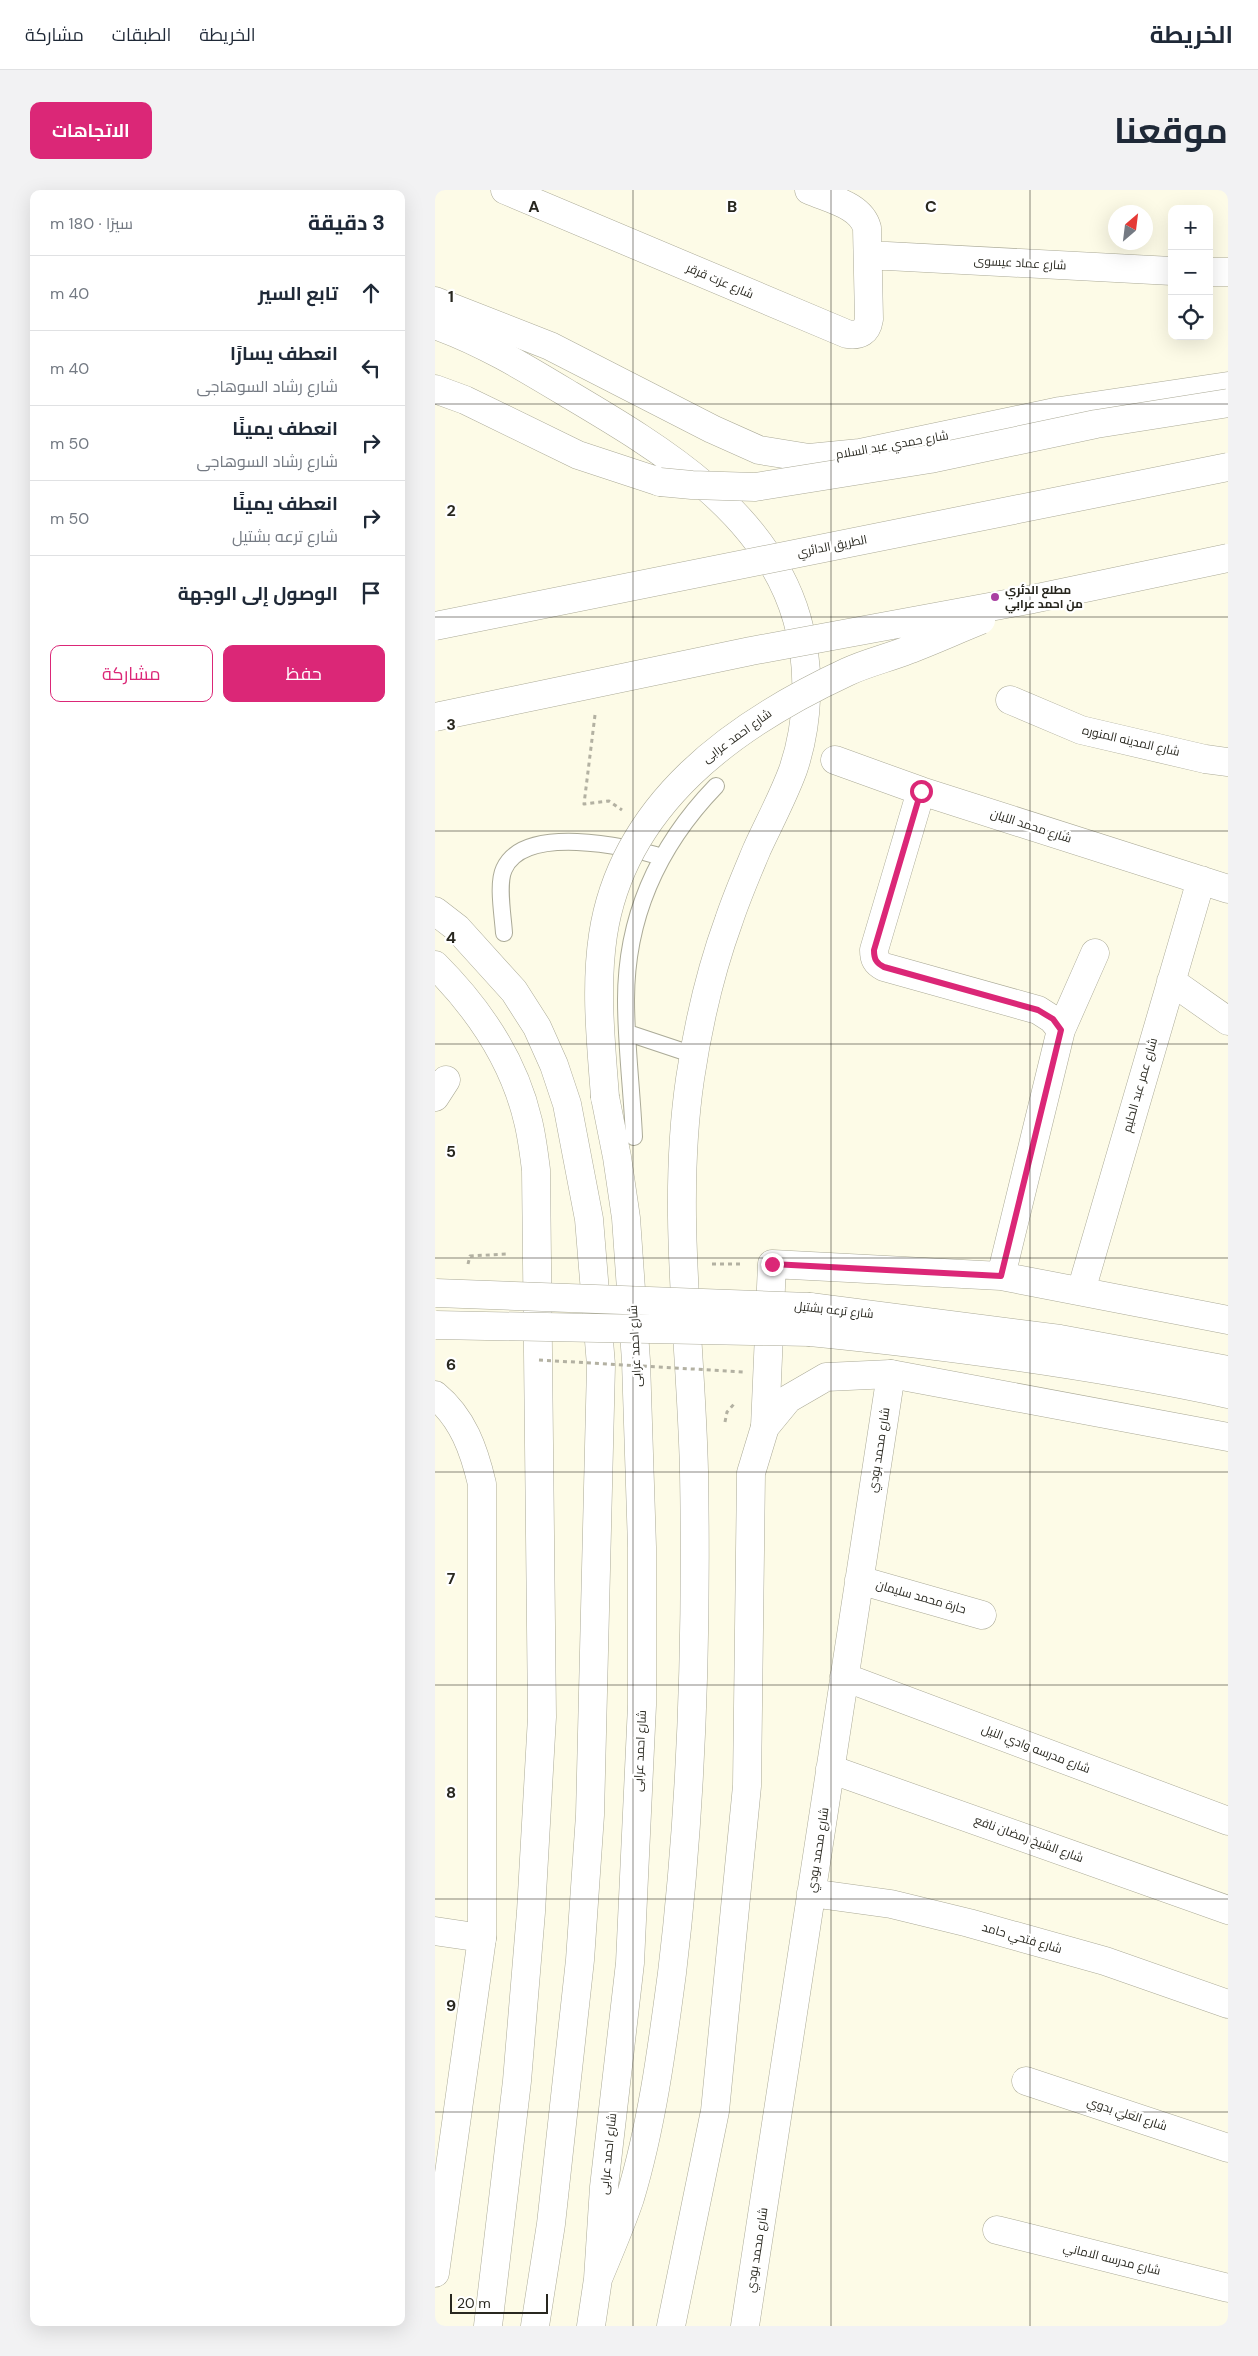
<!DOCTYPE html>
<html lang="ar">
<head>
<meta charset="utf-8">
<style>
  :root { --surface:#fff; --page:#f2f2f3; --text:#1f2937; --muted:#747a83; --line:#e0e1e3; --accent:#db2777 }
  body { margin:0; font-family:"DM Sans",Cairo,sans-serif; background:var(--page); color:var(--text); direction:rtl }
  .controls { position:absolute; right:15px; top:15px; display:grid; overflow:hidden; border-radius:10px; box-shadow:0 5px 20px #0002 }
  .controls button { width:45px; height:45px; display:grid; place-items:center; padding:0; border:0; border-bottom:1px solid var(--line); background:var(--surface); color:var(--text); font:25px sans-serif }
  .compass { position:absolute; left:673px; top:15px; width:45px; height:45px; border-radius:50%; background:var(--surface); box-shadow:0 5px 20px #0002; rotate:28deg }
  .scale { position:absolute; left:15px; bottom:12px; width:98px; box-sizing:border-box; padding-left:5px; border:2px solid #28271f; border-top:0; font-size:14px; line-height:18px; white-space:nowrap; color:#28271f; -webkit-text-stroke:4px #fff; paint-order:stroke }
  .stop { position:absolute; width:15px; height:15px; margin:-11px; border:4px solid #db2777; border-radius:50%; background:#fff }
  .stop.end { background:#db2777; border-color:#fff; box-shadow:0 1px 5px #0008 }
  .list { margin:0; padding:0; list-style:none }
  h2 { display:flex; justify-content:space-between; align-items:center; height:65px; margin:0; padding:0 20px; font-size:21px }
  h2 small { font-size:16px; font-weight:400; color:var(--muted) }
  .list li { display:grid; grid-template-columns:32px 1fr auto; gap:15px; align-items:center; box-sizing:border-box; height:75px; padding:0 20px; border-top:1px solid var(--line) }
  .list b { display:block; font-size:19px; white-space:nowrap }
  .list p { margin:0; font-size:16px; white-space:nowrap; color:var(--muted) }
  .list em { font-size:16px; font-style:normal; color:var(--muted) }
  .actions { display:flex; gap:10px; padding:15px 20px }
  .actions a { flex:1; padding:11px 0; border:1px solid var(--accent); border-radius:10px; text-align:center; font-size:18px; color:var(--accent) }
  .actions .main { background:var(--accent); color:#fff }
  .icon { flex:none; width:28px; height:28px; fill:none; stroke:currentColor; stroke-width:2; stroke-linecap:round; stroke-linejoin:round }
  .map { position:relative; flex:none; width:793px; height:2136px; overflow:hidden; direction:ltr; border-radius:10px }
  header { display:flex; align-items:center; gap:30px; box-sizing:border-box; height:70px; padding:0 25px; background:var(--surface); border-bottom:1px solid var(--line) }
  header strong { font-size:24px }
  nav { display:flex; gap:28px; margin-inline-start:auto; font-size:18px }
  .intro { display:flex; align-items:center; justify-content:space-between; box-sizing:border-box; height:120px; padding:0 30px }
  h1 { margin:0; font-size:35px }
  .button { padding:12px 22px; border-radius:10px; background:var(--accent); color:#fff; font-size:18px; font-weight:700 }
  main { display:flex; gap:30px; padding:0 30px }
  aside { flex:1; background:var(--surface); border-radius:10px; box-shadow:0 5px 20px #0002 }
  .map>svg:first-child { display:block }
  .lines { fill:none; stroke-linecap:round; stroke-linejoin:round }
  .service-casing { stroke:#abaa97; stroke-width:18 }
  .minor-casing { stroke:#abaa97; stroke-width:29 }
  .tertiary-casing { stroke:#abaa97; stroke-width:29 }
  .motorway-casing { stroke:#abaa97; stroke-width:29 }
  .path { stroke:#b3b1a2; stroke-width:3; stroke-dasharray:4 4; stroke-linecap:butt }
  .service { stroke:#fff; stroke-width:16 }
  .minor { stroke:#fff; stroke-width:28 }
  .tertiary { stroke:#fff; stroke-width:28 }
  .motorway { stroke:#fff; stroke-width:28 }
  .tertiary-bridge-casing { stroke:#abaa97; stroke-width:29; stroke-linecap:butt }
  .motorway-bridge-casing { stroke:#abaa97; stroke-width:29; stroke-linecap:butt }
  .path-bridge { stroke:#b3b1a2; stroke-width:3; stroke-dasharray:4 4; stroke-linecap:butt }
  .tertiary-bridge { stroke:#fff; stroke-width:28 }
  .motorway-bridge { stroke:#fff; stroke-width:28 }
  .route { stroke:#db2777; stroke-width:6 }
  .grid { fill:none; stroke:#28271f; stroke-width:1; stroke-opacity:0.55 }
  .poi-dot { fill:#a940a2; stroke:#fff; stroke-width:2 }
  .labels { text-anchor:middle; stroke-width:4.5; stroke-linejoin:round; paint-order:stroke }
  .street-label { font-size:12px; fill:#28271f; stroke:#fff }
  .poi-label { font-size:12px; font-weight:bold; fill:#28271f; stroke:#fff; text-anchor:start }
  .grid-label { font-size:16px; text-anchor:middle; font-weight:bold; fill:#28271f; stroke:#fff; stroke-width:4.5; stroke-linejoin:round; paint-order:stroke }
</style>
</head>
<body>
<header>
<strong>الخريطة</strong>
<nav><a>الخريطة</a><a>الطبقات</a><a>مشاركة</a></nav>
</header>
<div class="intro"><h1>موقعنا</h1><a class="button">الاتجاهات</a></div>
<main>
<div class="map">
<svg width="793" height="2136" viewBox="0 0 793 2136">
  <rect width="100%" height="100%" fill="#fdfbe7"/>
  <g class="lines">
    <defs>
      <path id="service" d="M 69,743 C 68,726 62,694 69,679 C 89,634 191,656 227,667
        M 193,843 L 259,865
        M 199,947 C 197,901 191,855 191,810 C 191,726 224,655 281,596"/>
      <path id="minor" d="M 70,0 L 412,144 C 425,146 432,142 434,129 L 432,38 C 426,15 394,9 374,0
        M 433,65 L 737,81
        M 774,82 L 793,82
        M 575,510 L 646,540 L 770,569 L 793,572
        M 400,570 L 486,601 L 793,699
        M 486,601 L 439,760 C 439,769 441,773 449,777 L 603,820 L 617,829 L 626,840 L 566,1086
        M 736,791 L 793,831
        M 626,840 L 660,763
        M 0,907 L 11,890
        M 646,1101 L 766,690
        M 330,1237 L 337,1074 L 566,1086 L 793,1130
        M 424,1390 L 547,1425
        M 409,1487 L 793,1631
        M 395,1579 L 793,1720
        M 376,1703 L 456,1714 L 534,1733 L 670,1771 L 793,1814
        M 0,1741 L 47,1748
        M 591,1891 L 793,1958
        M 562,2040 L 793,2098
        M 310,2136 L 456,1184"/>
      <path id="tertiary" d="M 0,111 L 115,156 L 277,239 L 324,260 L 374,268 L 425,263 L 625,221 L 793,196
        M 375,1117 L 625,1149 L 793,1180
        M 375,1142 C 515,1156 655,1174 793,1204
        M 0,1205 C 28,1228 39,1260 47,1294 L 47,1748 L 0,2083
        M 236,2136 L 280,1921 L 312,1596 L 316,1283 L 330,1237 L 353,1209 L 391,1187 L 456,1184 L 793,1247"/>
      <path id="motorway" d="M 0,135 C 48,152 92,179 135,205 C 226,259 331,321 362,429 C 376,477 374,533 358,580 C 348,607 334,633 322,659 C 312,683 302,706 294,730 C 275,782 263,835 255,889 C 236,1019 256,1151 259,1281 C 262,1449 257,1617 237,1783 C 227,1858 217,1935 195,2008 C 186,2035 174,2062 163,2089
        M 0,199 L 30,210 L 143,265 L 225,292
        M 0,721 L 22,738 L 79,801 L 102,837 L 119,875 L 132,914 L 154,1029 L 166,1175 L 155,1625 L 145,1770 L 116,2034 L 100,2136
        M 0,775 C 43,818 79,871 93,931 C 97,947 99,964 101,980 L 107,1527 L 96,1722 L 82,1891 L 53,2136
        M 156,2136 L 163,2089 L 169,1997 L 195,1773 L 207,1515 L 207,1357 L 201,1171 L 191,1028 L 182,967 L 170,907"/>
    </defs>
    <use href="#service" class="service-casing"/>
    <use href="#minor" class="minor-casing"/>
    <use href="#tertiary" class="tertiary-casing"/>
    <use href="#motorway" class="motorway-casing"/>
    <path class="path" d="M 160,525 L 149,614 L 174,611 L 187,620
      M 33,1074 L 35,1066 L 71,1064
      M 277,1074 L 306,1074
      M 290,1232 L 292,1222 L 299,1214"/>
    <use href="#service" class="service"/>
    <use href="#minor" class="minor"/>
    <use href="#tertiary" class="tertiary"/>
    <use href="#motorway" class="motorway"/>
    <defs>
      <path id="tertiary-bridge" d="M 1,1103 L 375,1117
        M 1,1135 L 375,1142"/>
      <path id="motorway-bridge" d="M 225,292 L 257,295 L 320,297 L 495,269 L 661,234 L 793,213
        M 0,436 L 793,277
        M 0,527 L 316,461 L 593,410 L 793,368
        M 170,907 C 166,853 160,798 168,745 C 188,613 300,534 412,482 C 431,473 453,468 473,460 C 497,451 521,440 546,430"/>
    </defs>
    <use href="#tertiary-bridge" class="tertiary-bridge-casing"/>
    <use href="#motorway-bridge" class="motorway-bridge-casing"/>
    <path class="path-bridge" d="M 104,1170 L 309,1182"/>
    <use href="#tertiary-bridge" class="tertiary-bridge"/>
    <use href="#motorway-bridge" class="motorway-bridge"/>
  </g>
  <g class="lines">
    <path class="route" d="M 337,1074 L 566,1086 L 626,840 L 618,829 L 603,820 L 449,777 C 441,773 439,769 439,760 L 486,601"/>
  </g>
  <path class="grid" d="M 198,0 L 198,2136M 396,0 L 396,2136M 595,0 L 595,2136M 0,214 L 793,214M 0,427 L 793,427M 0,641 L 793,641M 0,854 L 793,854M 0,1068 L 793,1068M 0,1282 L 793,1282M 0,1495 L 793,1495M 0,1709 L 793,1709M 0,1922 L 793,1922"/>
  <circle class="poi-dot" cx="560" cy="407" r="5"/>
  <g class="labels">
    <g class="street-label">
      <text transform="translate(585 73) rotate(3)" y="4">شارع عماد عيسوى</text>
      <text transform="translate(285 91) rotate(23)" y="4">شارع عزت قرقر</text>
      <text transform="translate(457 255) rotate(-10)" y="4">شارع حمدي عبد السلام</text>
      <text transform="translate(397 356) rotate(-11)" y="4">الطريق الدائري</text>
      <text transform="translate(302 546) rotate(-36)" y="4">شارع احمد عرابى</text>
      <text transform="translate(696 551) rotate(13)" y="4">شارع المدينه المنوره</text>
      <text transform="translate(596 636) rotate(18)" y="4">شارع محمد اللبان</text>
      <text transform="translate(705 895) rotate(-74)" y="4">شارع عمر عبد الحليم</text>
      <text transform="translate(399 1120) rotate(6)" y="4">شارع ترعه بشتيل</text>
      <text transform="translate(200 1156) rotate(-93)" y="4">شارع احمد عرابى</text>
      <text transform="translate(444 1260) rotate(-81)" y="4">شارع محمد بودي</text>
      <text transform="translate(486 1407) rotate(16)" y="4">حارة محمد سليمان</text>
      <text transform="translate(601 1559) rotate(21)" y="4">شارع مدرسه وادي النيل</text>
      <text transform="translate(205 1561) rotate(-87)" y="4">شارع احمد عرابى</text>
      <text transform="translate(594 1649) rotate(20)" y="4">شارع الشيخ رمضان نافع</text>
      <text transform="translate(383 1660) rotate(-81)" y="4">شارع محمد بودي</text>
      <text transform="translate(587 1748) rotate(16)" y="4">شارع فتحي حامد</text>
      <text transform="translate(692 1924) rotate(18)" y="4">شارع العلي بدوي</text>
      <text transform="translate(173 1964) rotate(-84)" y="4">شارع احمد عرابى</text>
      <text transform="translate(322 2060) rotate(-81)" y="4">شارع محمد بودي</text>
      <text transform="translate(677 2069) rotate(14)" y="4">شارع مدرسه الاماني</text>
    </g>
    <g class="poi-label">
      <text x="570" y="404">مطلع الدئري<tspan x="570" dy="14">من احمد عرابي</tspan></text>
    </g>
  </g>
  <g class="grid-label">
    <text x="99" y="22">A</text>
    <text x="297" y="22">B</text>
    <text x="496" y="22">C</text>
    <text x="16" y="112">1</text>
    <text x="16" y="326">2</text>
    <text x="16" y="540">3</text>
    <text x="16" y="753">4</text>
    <text x="16" y="967">5</text>
    <text x="16" y="1180">6</text>
    <text x="16" y="1394">7</text>
    <text x="16" y="1608">8</text>
    <text x="16" y="1821">9</text>
  </g>
</svg>
<div class="controls">
<button>+</button>
<button>−</button>
<button><svg class="icon" aria-label="locate" viewBox="0 0 24 24"><circle cx="12" cy="12" r="6"/><path d="M12 2v4M12 18v4M2 12h4M18 12h4"/></svg></button>
</div>
<svg class="compass" viewBox="-18 -18 36 36"><path d="M0-13l5 13h-10z" fill="#e53935"/><path d="M0 13l5-13h-10z" fill="#747a83"/></svg>
<div class="scale">20 m</div>
<div class="stop" style="left:486px;top:601px"></div>
<div class="stop end" style="left:337px;top:1074px"></div>
</div>
<aside>
<h2>3 دقيقة<small>سيرًا · 180 m</small></h2>
<ul class="list">
<li><svg class="icon" aria-label="ahead" viewBox="0 0 24 24"><path d="M12 20V5M6 11l6-6 6 6"/></svg><div><b>تابع السير</b></div><em>40 m</em></li>
<li><svg class="icon" aria-label="left" viewBox="0 0 24 24"><path d="M17 20v-9H6M10 6l-5 5 5 5"/></svg><div><b>انعطف يسارًا</b><p>شارع رشاد السوهاجى</p></div><em>40 m</em></li>
<li><svg class="icon" aria-label="right" viewBox="0 0 24 24"><path d="M7 20v-9h11M14 6l5 5-5 5"/></svg><div><b>انعطف يمينًا</b><p>شارع رشاد السوهاجى</p></div><em>50 m</em></li>
<li><svg class="icon" aria-label="right" viewBox="0 0 24 24"><path d="M7 20v-9h11M14 6l5 5-5 5"/></svg><div><b>انعطف يمينًا</b><p>شارع ترعه بشتيل</p></div><em>50 m</em></li>
<li><svg class="icon" aria-label="arrive" viewBox="0 0 24 24"><path d="M6 21V4h12l-3 4 3 4H6"/></svg><div><b>الوصول إلى الوجهة</b></div></li>
</ul>
<div class="actions"><a class="main">حفظ</a><a>مشاركة</a></div>
</aside>
</main>
</body>
</html>
